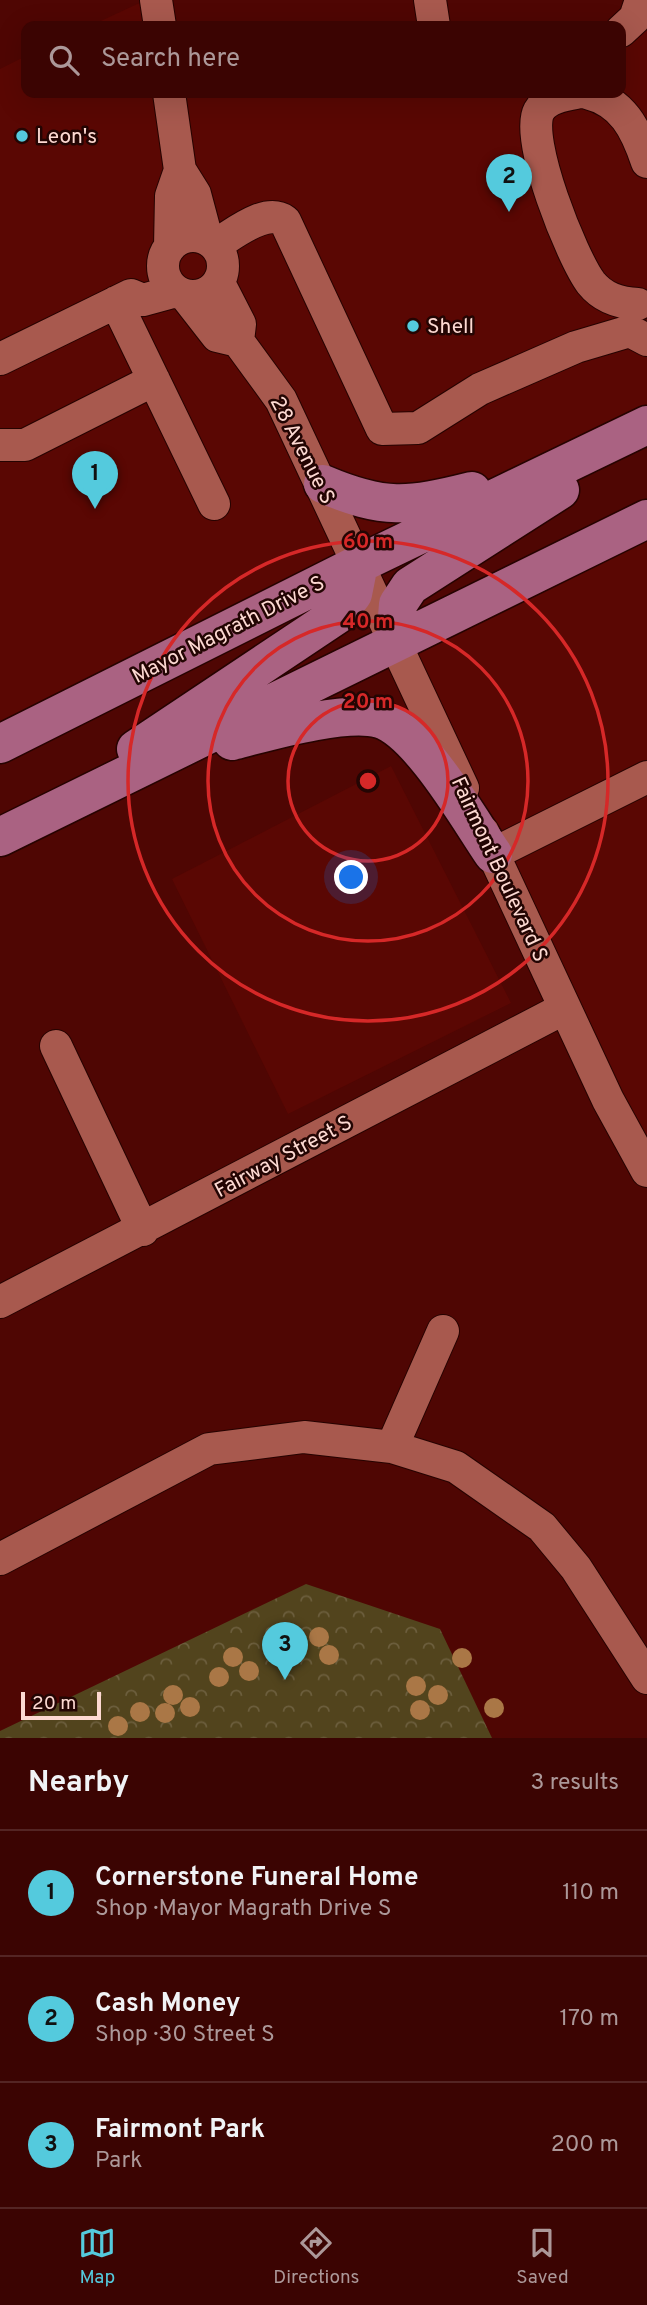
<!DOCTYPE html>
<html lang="en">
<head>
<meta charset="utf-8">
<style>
  :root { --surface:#3b0402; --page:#461211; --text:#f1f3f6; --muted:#ac9899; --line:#542524; --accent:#54cadd }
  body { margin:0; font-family:Overpass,sans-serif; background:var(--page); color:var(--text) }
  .scale { position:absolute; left:21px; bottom:18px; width:80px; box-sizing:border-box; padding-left:7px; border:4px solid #fdd9d2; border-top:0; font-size:19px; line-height:24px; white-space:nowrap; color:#fdd9d2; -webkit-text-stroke:5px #230503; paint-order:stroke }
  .you { position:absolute; left:352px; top:878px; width:24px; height:24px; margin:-18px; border:5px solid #fff; border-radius:50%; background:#1a73e8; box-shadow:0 0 0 10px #1a73e833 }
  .badge { display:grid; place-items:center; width:46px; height:46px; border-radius:50%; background:var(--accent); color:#111; font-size:23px; font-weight:700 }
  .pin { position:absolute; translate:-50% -58px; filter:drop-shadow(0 2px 4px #0008) }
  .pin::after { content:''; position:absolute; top:37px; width:24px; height:21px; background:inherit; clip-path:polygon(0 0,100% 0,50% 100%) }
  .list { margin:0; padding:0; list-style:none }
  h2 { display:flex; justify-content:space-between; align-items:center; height:91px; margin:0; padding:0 28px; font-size:30px }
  h2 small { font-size:23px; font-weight:400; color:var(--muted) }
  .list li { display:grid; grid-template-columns:46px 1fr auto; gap:21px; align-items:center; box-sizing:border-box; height:126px; padding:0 28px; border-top:2px solid var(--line) }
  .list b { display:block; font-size:26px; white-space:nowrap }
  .list p { margin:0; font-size:23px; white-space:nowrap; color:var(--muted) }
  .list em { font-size:23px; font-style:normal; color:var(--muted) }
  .icon { flex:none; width:38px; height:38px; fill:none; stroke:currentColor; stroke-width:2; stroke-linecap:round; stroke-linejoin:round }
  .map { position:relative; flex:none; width:647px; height:1738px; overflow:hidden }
  .search { position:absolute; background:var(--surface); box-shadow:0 7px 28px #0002; left:21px; right:21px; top:21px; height:77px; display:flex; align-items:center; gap:18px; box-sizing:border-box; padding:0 24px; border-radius:14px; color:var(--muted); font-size:26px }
  .sheet { height:469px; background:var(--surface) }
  nav { display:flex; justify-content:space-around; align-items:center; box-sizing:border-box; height:98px; border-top:2px solid var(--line); background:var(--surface); font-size:19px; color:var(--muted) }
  nav a { display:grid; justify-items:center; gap:4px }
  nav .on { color:var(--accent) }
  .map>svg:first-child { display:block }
  .built { fill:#5a0703 }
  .park { fill:url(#park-crowns) }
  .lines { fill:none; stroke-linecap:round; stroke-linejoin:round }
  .minor-casing { stroke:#260301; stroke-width:34 }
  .major-casing { stroke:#260301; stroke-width:41 }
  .minor { stroke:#a8594e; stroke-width:32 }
  .major { stroke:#aa6282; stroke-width:38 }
  .tree { fill:#aa7746 }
  .ring { fill:none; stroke:#d62828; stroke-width:3.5 }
  .poi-dot { fill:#54cadd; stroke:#230503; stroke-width:2.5 }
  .labels { text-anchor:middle; stroke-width:5; stroke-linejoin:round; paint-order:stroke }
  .poi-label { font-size:21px; fill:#fdd9d2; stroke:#230503; text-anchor:start }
  .street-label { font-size:21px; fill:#fdd9d2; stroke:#230503 }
  .centre { fill:#d62828; stroke:#230503; stroke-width:3.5 }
  .ring-label { font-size:21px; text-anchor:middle; font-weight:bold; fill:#d62828; stroke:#230503; stroke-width:5; stroke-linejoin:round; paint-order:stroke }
</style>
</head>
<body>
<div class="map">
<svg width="647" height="1738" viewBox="0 0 647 1738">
  <defs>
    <pattern id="park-crowns" width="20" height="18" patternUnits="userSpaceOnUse" patternTransform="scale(1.75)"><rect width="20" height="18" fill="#52441d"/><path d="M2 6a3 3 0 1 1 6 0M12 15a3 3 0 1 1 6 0" fill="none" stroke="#6c5e3d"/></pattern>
  </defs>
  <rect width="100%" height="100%" fill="#4f0603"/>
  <path class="built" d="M 146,0 L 160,26 L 90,26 Z
    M 647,0 L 647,425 L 0,742 L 0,69 L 26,56 L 26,93 L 621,93 L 621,31 Z
    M 647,519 L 647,1165 L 395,642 Z
    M 391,766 L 511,1003 L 288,1114 L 172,879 Z"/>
  <path class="park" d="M 306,1584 L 440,1629 L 492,1738 L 0,1738 L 0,1731 Z"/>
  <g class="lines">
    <defs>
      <path id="minor" d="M 156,0 L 160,26
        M 430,0 L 434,26
        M 621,31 L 635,18 L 641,0
        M 169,93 L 180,170 L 195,194 L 207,239
        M 576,93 C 564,95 546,98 539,111 C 524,138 572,258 591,283 C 603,298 619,303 638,304
        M 587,93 C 623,102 636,129 647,162
        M163 266a30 30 0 1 1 60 0a30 30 0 1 1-60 0Z
        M 215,245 C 233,235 265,207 285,221 L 382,429 L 418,428 L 480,389 L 576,347 L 630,331 L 647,340
        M 170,247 L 171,196 L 180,170
        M 219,283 L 240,324 L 238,341
        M 185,295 L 217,336 L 238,341 L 281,400 L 463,788
        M 116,302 L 214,504
        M 0,359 L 131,295 L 143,300 L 176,291
        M 0,445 L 25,445 L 154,380
        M 483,832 L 608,1100 L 647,1171
        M 493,854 L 647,777
        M 56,1046 L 143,1230
        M 0,1302 L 565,1008
        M 392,1447 L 443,1331
        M 0,1559 L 209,1449 L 304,1437 L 392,1447 L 456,1467 L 542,1527 L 576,1568 L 647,1678"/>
      <path id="major" d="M 323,484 C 384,510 408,507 472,491
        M 395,642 L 398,604 L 410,586 L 560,490
        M 232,741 C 267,732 346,709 380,719 C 420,732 469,819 493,854
        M 0,744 L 359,564 L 647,425
        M 136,749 L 337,615 L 353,594 L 359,564
        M 0,837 L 647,519"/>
    </defs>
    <use href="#minor" class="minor-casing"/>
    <use href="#major" class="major-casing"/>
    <use href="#minor" class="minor"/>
    <use href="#major" class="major"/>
  </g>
  <g class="tree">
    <circle cx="319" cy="1637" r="10"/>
    <circle cx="290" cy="1643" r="10"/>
    <circle cx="329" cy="1655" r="10"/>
    <circle cx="233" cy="1657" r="10"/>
    <circle cx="462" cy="1658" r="10"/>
    <circle cx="249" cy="1671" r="10"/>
    <circle cx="219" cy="1677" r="10"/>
    <circle cx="416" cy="1686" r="10"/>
    <circle cx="173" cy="1695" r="10"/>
    <circle cx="438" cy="1695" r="10"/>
    <circle cx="190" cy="1707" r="10"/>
    <circle cx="494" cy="1708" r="10"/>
    <circle cx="420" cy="1710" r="10"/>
    <circle cx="140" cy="1712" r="10"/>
    <circle cx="165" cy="1713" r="10"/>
    <circle cx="118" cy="1726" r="10"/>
  </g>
  <g class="ring">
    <circle cx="368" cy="781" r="80"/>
    <circle cx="368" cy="781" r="160"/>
    <circle cx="368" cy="781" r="240"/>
  </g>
  <g class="poi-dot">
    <circle cx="22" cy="136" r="7"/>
    <circle cx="413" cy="326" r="7"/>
  </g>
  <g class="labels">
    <g class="poi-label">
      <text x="36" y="143">Leon's</text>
      <text x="427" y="333">Shell</text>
    </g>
    <g class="street-label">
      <text transform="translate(303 450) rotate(63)" y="7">28 Avenue S</text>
      <text transform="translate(228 629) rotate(-27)" y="7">Mayor Magrath Drive S</text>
      <text transform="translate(500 869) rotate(65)" y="7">Fairmont Boulevard S</text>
      <text transform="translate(283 1156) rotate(-28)" y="7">Fairway Street S</text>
    </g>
  </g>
  <circle cx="368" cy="781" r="10" class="centre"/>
  <g class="ring-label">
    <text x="368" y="548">60 m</text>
    <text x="368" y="628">40 m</text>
    <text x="368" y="708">20 m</text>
  </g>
</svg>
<div class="scale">20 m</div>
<div class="you"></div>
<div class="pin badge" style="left:95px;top:509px">1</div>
<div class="pin badge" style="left:509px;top:212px">2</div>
<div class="pin badge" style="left:285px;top:1680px">3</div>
<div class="search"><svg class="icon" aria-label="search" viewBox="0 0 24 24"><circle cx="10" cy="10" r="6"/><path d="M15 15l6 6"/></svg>Search here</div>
</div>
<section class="sheet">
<h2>Nearby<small>3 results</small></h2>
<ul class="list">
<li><span class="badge">1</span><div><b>Cornerstone Funeral Home</b><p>Shop · Mayor Magrath Drive S</p></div><em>110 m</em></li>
<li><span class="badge">2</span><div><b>Cash Money</b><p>Shop · 30 Street S</p></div><em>170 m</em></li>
<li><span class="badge">3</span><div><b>Fairmont Park</b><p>Park</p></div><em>200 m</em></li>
</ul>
</section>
<nav>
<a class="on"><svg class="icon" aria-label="map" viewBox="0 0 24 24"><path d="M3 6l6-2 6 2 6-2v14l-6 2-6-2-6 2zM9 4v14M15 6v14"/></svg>Map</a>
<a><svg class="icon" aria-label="directions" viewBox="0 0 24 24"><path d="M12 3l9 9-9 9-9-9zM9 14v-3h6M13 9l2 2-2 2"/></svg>Directions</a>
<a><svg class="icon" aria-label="saved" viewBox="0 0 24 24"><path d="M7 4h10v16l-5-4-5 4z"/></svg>Saved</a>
</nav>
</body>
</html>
